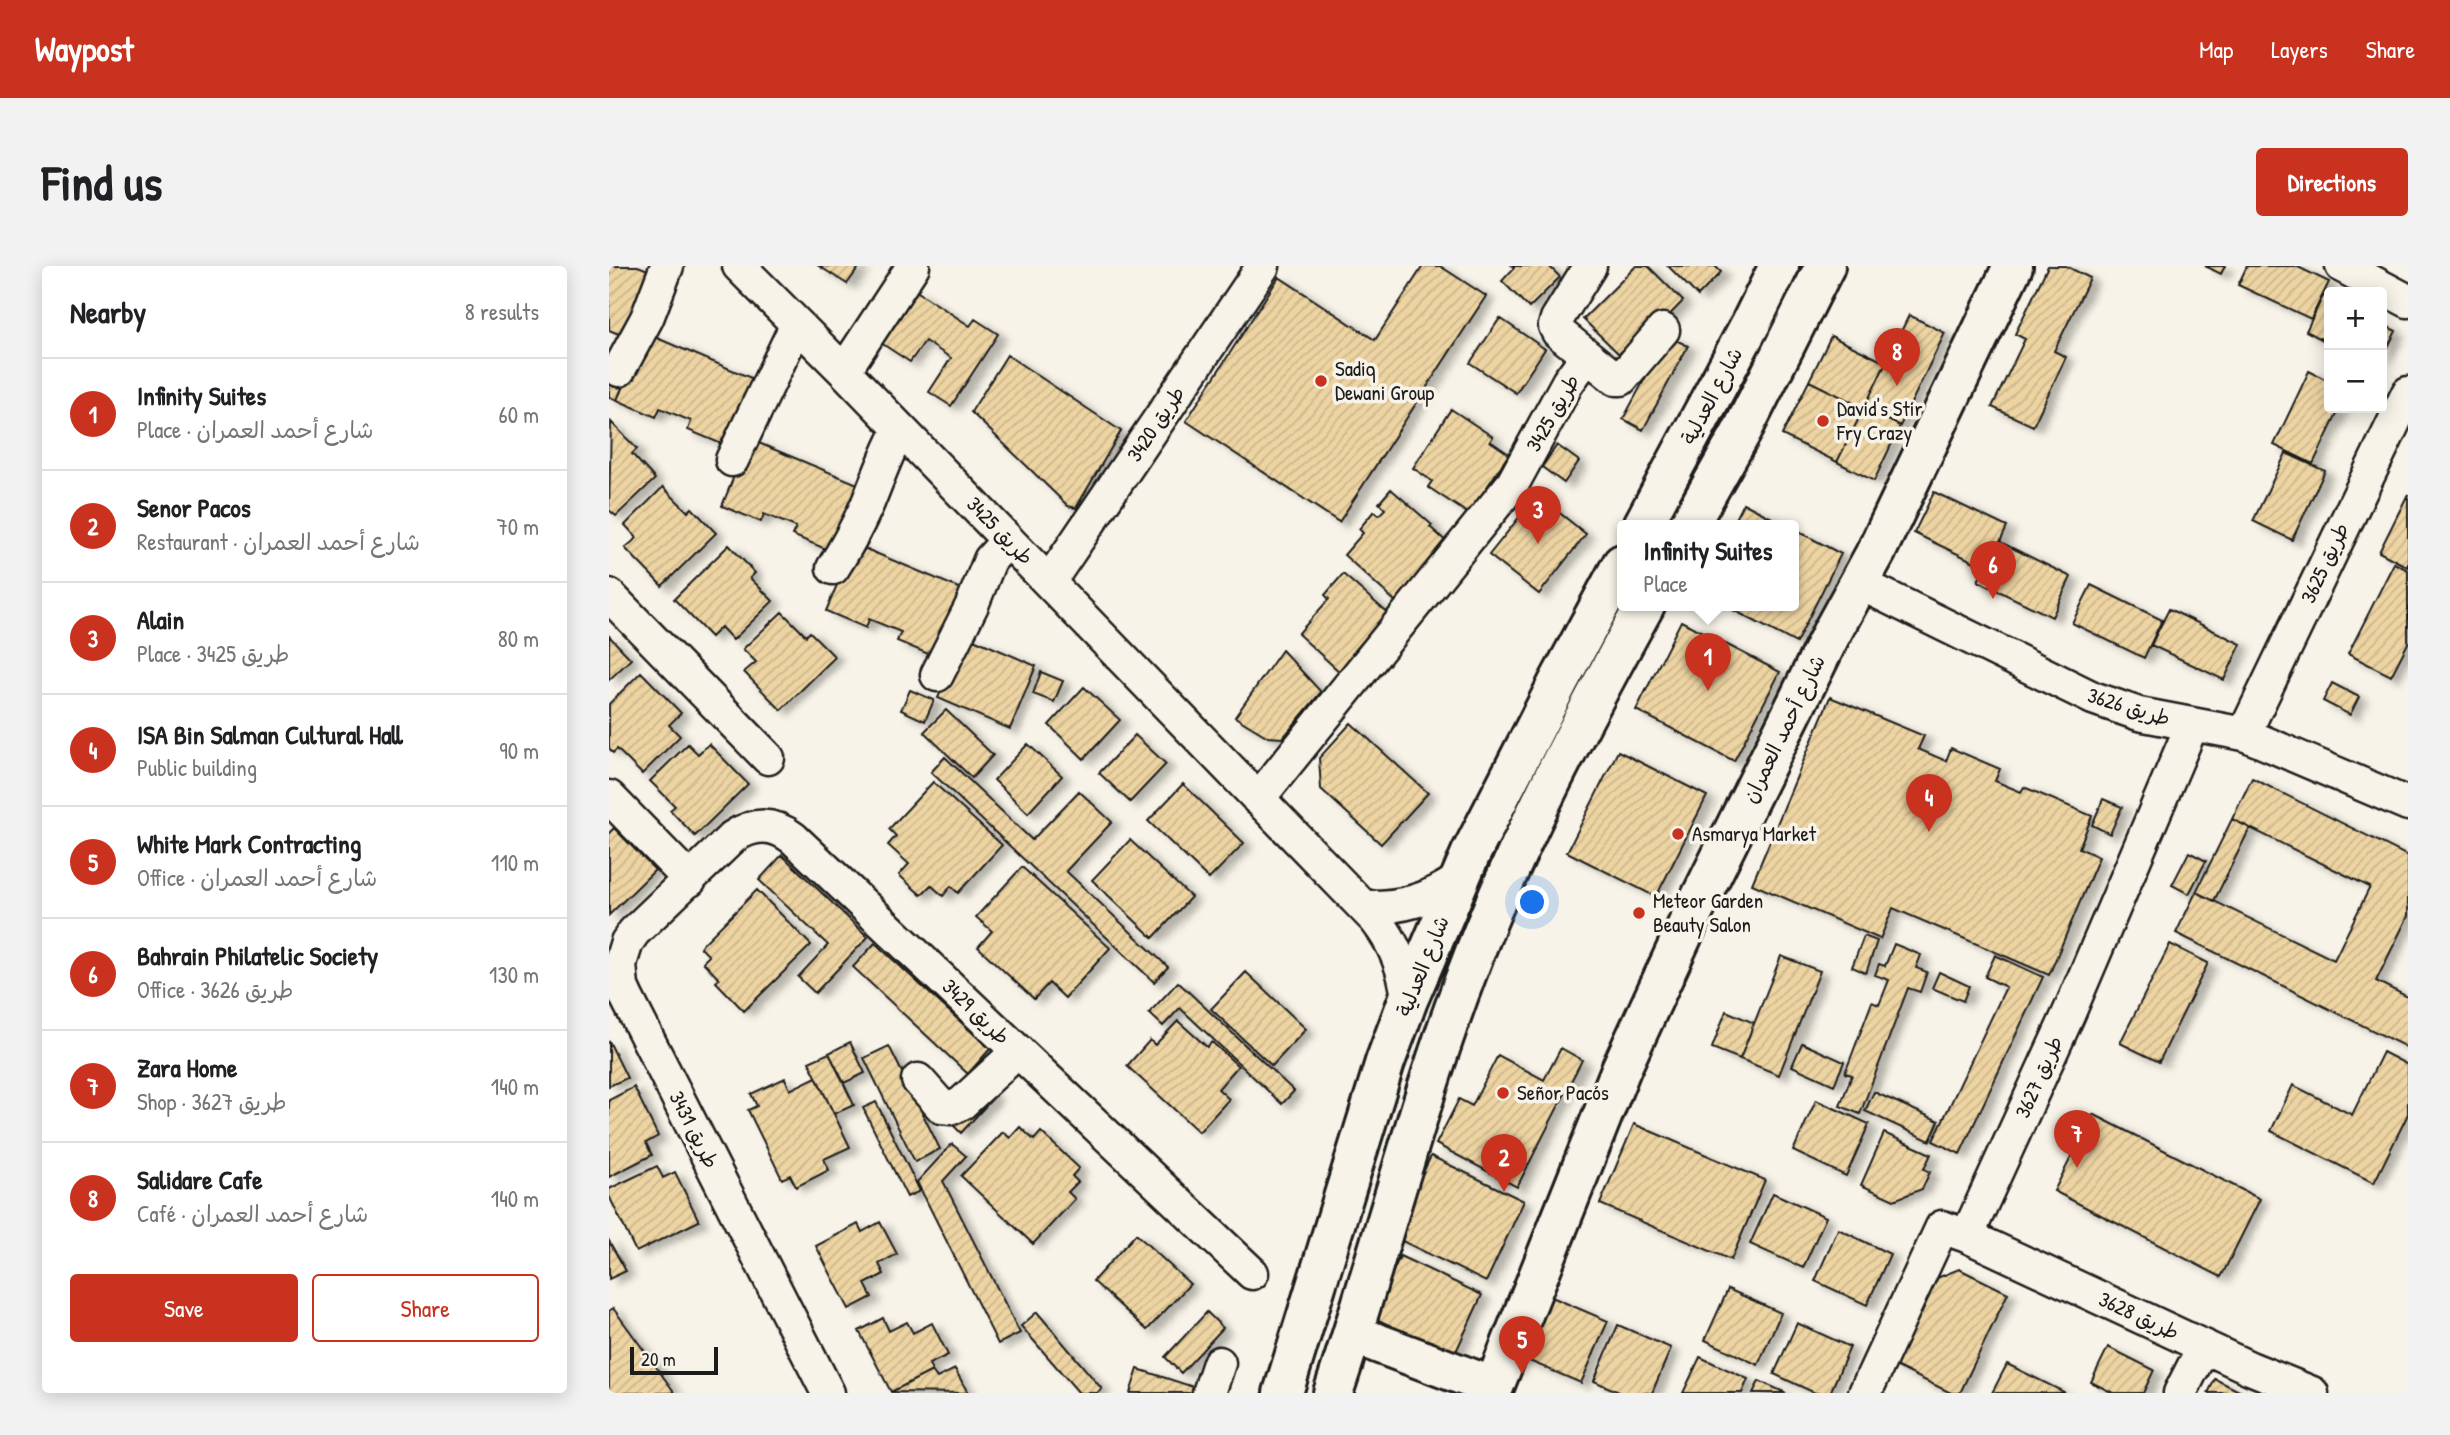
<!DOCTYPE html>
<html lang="en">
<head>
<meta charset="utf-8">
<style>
  :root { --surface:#fff; --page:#f2f2f2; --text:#202124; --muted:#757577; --line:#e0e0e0; --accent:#c8321e }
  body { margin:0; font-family:"Patrick Hand","Playpen Sans Arabic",sans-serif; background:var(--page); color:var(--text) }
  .controls { position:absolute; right:21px; top:21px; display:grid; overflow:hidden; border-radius:7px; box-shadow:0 4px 18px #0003 }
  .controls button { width:63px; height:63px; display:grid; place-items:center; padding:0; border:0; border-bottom:2px solid var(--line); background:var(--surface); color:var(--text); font:35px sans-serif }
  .scale { position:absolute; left:21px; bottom:18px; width:88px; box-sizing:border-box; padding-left:7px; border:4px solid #1c1c1c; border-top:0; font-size:19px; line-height:24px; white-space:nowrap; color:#1c1c1c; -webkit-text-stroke:5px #f7f3e8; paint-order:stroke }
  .you { position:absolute; left:924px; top:637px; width:24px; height:24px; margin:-18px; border:5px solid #fff; border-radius:50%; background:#1a73e8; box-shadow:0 0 0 10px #1a73e833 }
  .badge { display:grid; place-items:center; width:46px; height:46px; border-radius:50%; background:var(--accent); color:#fff; font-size:23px; font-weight:700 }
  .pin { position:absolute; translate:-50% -58px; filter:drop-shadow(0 2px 4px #0008) }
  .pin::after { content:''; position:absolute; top:37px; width:24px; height:21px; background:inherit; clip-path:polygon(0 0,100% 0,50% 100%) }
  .popup { position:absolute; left:1008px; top:254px; width:182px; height:91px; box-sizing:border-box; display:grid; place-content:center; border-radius:7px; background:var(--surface); filter:drop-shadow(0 2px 5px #0005); font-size:23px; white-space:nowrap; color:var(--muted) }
  .popup b { font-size:26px; color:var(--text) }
  .popup::after { content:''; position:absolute; left:50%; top:100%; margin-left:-14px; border:14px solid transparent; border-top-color:var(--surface) }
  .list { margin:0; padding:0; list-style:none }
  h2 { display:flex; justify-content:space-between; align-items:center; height:91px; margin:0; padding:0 28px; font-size:30px }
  h2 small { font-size:23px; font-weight:400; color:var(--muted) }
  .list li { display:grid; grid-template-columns:46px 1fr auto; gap:21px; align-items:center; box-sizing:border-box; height:112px; padding:0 28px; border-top:2px solid var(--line) }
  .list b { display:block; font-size:26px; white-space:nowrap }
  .list p { margin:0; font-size:23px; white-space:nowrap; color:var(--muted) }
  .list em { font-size:23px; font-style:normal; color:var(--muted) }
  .actions { display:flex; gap:14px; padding:21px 28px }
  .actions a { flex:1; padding:16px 0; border:2px solid var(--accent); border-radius:7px; text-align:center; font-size:24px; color:var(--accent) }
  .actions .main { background:var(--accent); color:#fff }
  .map { position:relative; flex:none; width:1799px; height:1127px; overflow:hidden; border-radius:7px }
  header { display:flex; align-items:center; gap:42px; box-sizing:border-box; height:98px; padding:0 35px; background:var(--accent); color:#fff }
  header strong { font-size:33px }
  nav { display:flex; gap:38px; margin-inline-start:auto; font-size:24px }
  .intro { display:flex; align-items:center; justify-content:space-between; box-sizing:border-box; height:168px; padding:0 42px }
  h1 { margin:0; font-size:49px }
  .button { padding:18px 32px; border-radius:7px; background:var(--accent); color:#fff; font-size:24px; font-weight:700 }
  main { display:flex; gap:42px; padding:0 42px }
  aside { flex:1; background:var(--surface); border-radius:7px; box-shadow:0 4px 18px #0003 }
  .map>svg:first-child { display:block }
  .building { fill:url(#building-hatch); stroke:#1c1c1c; stroke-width:2; filter:url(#shadow) }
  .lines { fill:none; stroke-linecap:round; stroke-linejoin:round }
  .minor-casing { stroke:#1c1c1c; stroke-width:37 }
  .tertiary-casing { stroke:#1c1c1c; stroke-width:44 }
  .secondary-casing { stroke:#1c1c1c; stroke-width:44 }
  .minor { stroke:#f7f3e8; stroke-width:32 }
  .tertiary { stroke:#f7f3e8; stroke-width:38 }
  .secondary { stroke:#f7f3e8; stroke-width:38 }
  .poi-dot { fill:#c8321e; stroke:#f7f3e8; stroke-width:2.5 }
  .labels { text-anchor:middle; stroke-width:7; stroke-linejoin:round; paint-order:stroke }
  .poi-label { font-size:21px; fill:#1c1c1c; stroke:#f7f3e8; text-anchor:start }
  .street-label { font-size:21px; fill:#1c1c1c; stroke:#f7f3e8 }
</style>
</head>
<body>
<header>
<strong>Waypost</strong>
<nav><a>Map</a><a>Layers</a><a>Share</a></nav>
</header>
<div class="intro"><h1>Find us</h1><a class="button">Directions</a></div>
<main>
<aside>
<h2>Nearby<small>8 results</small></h2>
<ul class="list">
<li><span class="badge">1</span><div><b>Infinity Suites</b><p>Place · شارع أحمد العمران</p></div><em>60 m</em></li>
<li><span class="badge">2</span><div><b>Senor Pacos</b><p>Restaurant · شارع أحمد العمران</p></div><em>70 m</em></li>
<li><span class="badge">3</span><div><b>Alain</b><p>Place · طريق 3425</p></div><em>80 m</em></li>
<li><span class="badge">4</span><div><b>ISA Bin Salman Cultural Hall</b><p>Public building</p></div><em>90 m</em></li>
<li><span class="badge">5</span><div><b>White Mark Contracting</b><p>Office · شارع أحمد العمران</p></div><em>110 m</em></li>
<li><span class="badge">6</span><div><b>Bahrain Philatelic Society</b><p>Office · طريق 3626</p></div><em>130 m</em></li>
<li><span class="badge">7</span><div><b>Zara Home</b><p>Shop · طريق 3627</p></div><em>140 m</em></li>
<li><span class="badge">8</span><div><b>Salidare Cafe</b><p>Café · شارع أحمد العمران</p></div><em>140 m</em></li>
</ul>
<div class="actions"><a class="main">Save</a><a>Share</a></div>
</aside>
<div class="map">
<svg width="1799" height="1127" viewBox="0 0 1799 1127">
  <defs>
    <pattern id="building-hatch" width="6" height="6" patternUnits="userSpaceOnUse" patternTransform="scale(1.75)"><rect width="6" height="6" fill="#edd4a2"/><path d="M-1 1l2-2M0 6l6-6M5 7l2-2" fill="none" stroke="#cbb58b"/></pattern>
    <filter id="shadow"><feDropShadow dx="8" dy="4.5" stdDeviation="3.5" flood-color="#0004"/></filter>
  </defs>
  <rect width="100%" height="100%" fill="#f7f3e8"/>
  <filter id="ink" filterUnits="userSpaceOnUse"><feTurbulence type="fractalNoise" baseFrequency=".0143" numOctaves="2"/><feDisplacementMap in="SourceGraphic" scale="14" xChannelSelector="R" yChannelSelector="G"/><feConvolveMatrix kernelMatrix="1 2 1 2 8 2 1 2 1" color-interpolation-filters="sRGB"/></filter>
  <g filter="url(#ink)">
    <path class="building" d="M 0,0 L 29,0 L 44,6 L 17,71 L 0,64 Z
      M 210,0 L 251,0 L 238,18 Z
      M 814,0 L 831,0 L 877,30 L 730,256 L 577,155 L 670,11 L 766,74 Z
      M 903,0 L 940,0 L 951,11 L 920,42 L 893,15 L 905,2 Z
      M 1027,0 L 1039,0 L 1074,35 L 1045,65 L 1039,59 L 1010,88 L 974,53 Z
      M 1059,0 L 1106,0 L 1112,6 L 1089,30 Z
      M 1439,0 L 1457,0 L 1481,12 L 1445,85 L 1457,91 L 1424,160 L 1383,141 L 1416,73 L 1406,68 Z
      M 1596,0 L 1616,0 L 1612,8 Z
      M 1638,0 L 1687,0 L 1720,16 L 1702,53 L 1629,19 Z
      M 306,24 L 361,60 L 366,53 L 389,68 L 342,140 L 320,126 L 342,92 L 316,75 L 301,96 L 272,77 Z
      M 1714,30 L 1720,32 L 1720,77 L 1697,65 Z
      M 1300,49 L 1336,67 L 1291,160 L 1255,142 Z
      M 891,52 L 936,83 L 907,127 L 861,97 Z
      M 1773,58 L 1787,65 L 1773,93 Z
      M 36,67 L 147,114 L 120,181 L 79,164 L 82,155 L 51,142 L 47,151 L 8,134 Z
      M 1059,70 L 1079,80 L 1034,164 L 1014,153 Z
      M 1222,70 L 1277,97 L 1255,142 L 1200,115 Z
      M 398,89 L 512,165 L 467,242 L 459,240 L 362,146 Z
      M 1700,105 L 1720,115 L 1720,142 L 1731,142 L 1704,198 L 1665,179 Z
      M 0,109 L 16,116 L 8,134 L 0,131 Z
      M 1200,115 L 1255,142 L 1228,196 L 1173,169 Z
      M 1255,142 L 1291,160 L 1265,215 L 1228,196 Z
      M 842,143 L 884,171 L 881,175 L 900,188 L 860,248 L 819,221 L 823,215 L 804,202 Z
      M 2,156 L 28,183 L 23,188 L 46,213 L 7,250 L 0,244 Z
      M 140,173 L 251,219 L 224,286 L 183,269 L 187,261 L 155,248 L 152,256 L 113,240 Z
      M 948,179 L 970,195 L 955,217 L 933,201 Z
      M 1677,187 L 1716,205 L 1683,274 L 1644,255 Z
      M 54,221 L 79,246 L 83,242 L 107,267 L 53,320 L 16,282 L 28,272 L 16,259 Z
      M 782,223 L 823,259 L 821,261 L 840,278 L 787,336 L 735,289 L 754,267 L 750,263 L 765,245 L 770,249 L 776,243 L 770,237 Z
      M 1325,226 L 1398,261 L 1391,276 L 1462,311 L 1443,351 L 1369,315 L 1376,301 L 1305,267 Z
      M 1799,228 L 1799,301 L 1770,286 Z
      M 928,229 L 977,268 L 930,328 L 880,289 Z
      M 1134,237 L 1176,259 L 1123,259 Z
      M 1185,263 L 1232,288 L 1187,377 L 1115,339 L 1185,339 Z
      M 245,278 L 357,325 L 329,392 L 288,375 L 292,366 L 260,353 L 257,362 L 217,345 Z
      M 120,279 L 146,307 L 141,312 L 164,335 L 124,374 L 112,361 L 102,371 L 65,333 Z
      M 1785,297 L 1799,304 L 1799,377 L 1782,410 L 1739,388 Z
      M 734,308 L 782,350 L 770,364 L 767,360 L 743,388 L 746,391 L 732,407 L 689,368 L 720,333 L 716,329 Z
      M 1482,319 L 1553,354 L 1535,392 L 1463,357 Z
      M 1560,343 L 1632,378 L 1615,414 L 1542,379 Z
      M 173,346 L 197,370 L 201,366 L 226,391 L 172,444 L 135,406 L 147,396 L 134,383 Z
      M 1072,355 L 1171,406 L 1125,495 L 1027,444 Z
      M 355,369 L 427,400 L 401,463 L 329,432 Z
      M 0,370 L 22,393 L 0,414 Z
      M 673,384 L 712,426 L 674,472 L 659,471 L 626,451 Z
      M 32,406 L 72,447 L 60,459 L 71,470 L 33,508 L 8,483 L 4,487 L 0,482 L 0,438 Z
      M 432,406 L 454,415 L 445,436 L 424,428 Z
      M 1723,417 L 1750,431 L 1741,449 L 1714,435 Z
      M 475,421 L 511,454 L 475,493 L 440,459 Z
      M 301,424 L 325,434 L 316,455 L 292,444 Z
      M 1221,431 L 1315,470 L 1309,483 L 1337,495 L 1342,482 L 1391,503 L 1386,515 L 1412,526 L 1415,521 L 1483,550 L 1470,582 L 1490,591 L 1440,709 L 1284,642 L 1271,673 L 1143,618 Z
      M 337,444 L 384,489 L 363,512 L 315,466 Z
      M 742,457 L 819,527 L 772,578 L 712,523 L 710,492 Z
      M 526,469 L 557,498 L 521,536 L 490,507 Z
      M 79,478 L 89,488 L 100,478 L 139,518 L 86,570 L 61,544 L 66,540 L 41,515 Z
      M 419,478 L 453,510 L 419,547 L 385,514 Z
      M 1009,485 L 1098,530 L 1047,631 L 958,586 Z
      M 336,491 L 423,574 L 470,525 L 503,556 L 457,605 L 559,701 L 545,716 L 322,506 Z
      M 1643,512 L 1799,590 L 1799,650 L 1767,715 L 1799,731 L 1799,782 L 1567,667 L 1587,626 L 1725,694 L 1761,621 L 1623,553 Z
      M 324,516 L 393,579 L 349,627 L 342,620 L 334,630 L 322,619 L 312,629 L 290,609 L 300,598 L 279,579 L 287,570 L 280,563 Z
      M 574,518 L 635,577 L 600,613 L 539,555 Z
      M 1494,533 L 1513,541 L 1501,568 L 1483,559 Z
      M 1623,553 L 1641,562 L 1605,635 L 1587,626 Z
      M 5,562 L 46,604 L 0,649 L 0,567 Z
      M 521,574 L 582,631 L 544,672 L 483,614 Z
      M 1580,586 L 1597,595 L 1580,628 L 1563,619 Z
      M 173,589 L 259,671 L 206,727 L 189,711 L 219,679 L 150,614 Z
      M 413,601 L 501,682 L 456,732 L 440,717 L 425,733 L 369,681 L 383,665 L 367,651 Z
      M 148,624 L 202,679 L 135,745 L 107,716 L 110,713 L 94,696 L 100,690 L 91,681 Z
      M 1255,670 L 1268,675 L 1257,707 L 1243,701 Z
      M 266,677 L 381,783 L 359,808 L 244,701 Z
      M 1285,678 L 1312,689 L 1307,702 L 1318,706 L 1311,726 L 1299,722 L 1251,848 L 1231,840 L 1243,809 L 1236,807 L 1263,736 L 1270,739 L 1280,714 L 1266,709 L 1270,698 L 1276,700 Z
      M 1561,678 L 1599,697 L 1550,796 L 1511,777 Z
      M 1386,689 L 1434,711 L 1351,888 L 1324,875 L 1397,721 L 1376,711 Z
      M 1172,690 L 1211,705 L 1170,809 L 1131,793 Z
      M 637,706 L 697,763 L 663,800 L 602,743 Z
      M 1330,706 L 1360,720 L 1354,735 L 1323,722 Z
      M 569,716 L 685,825 L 673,838 L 571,742 L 554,760 L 540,747 Z
      M 1117,745 L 1145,757 L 1131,793 L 1103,782 Z
      M 569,755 L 598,781 L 603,776 L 629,800 L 609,823 L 620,833 L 590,866 L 518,800 L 541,774 L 546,779 Z
      M 0,775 L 18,812 L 0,820 Z
      M 241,776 L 256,807 L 235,817 L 220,787 Z
      M 1193,777 L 1235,796 L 1225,819 L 1183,800 Z
      M 280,780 L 331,883 L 306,896 L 255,792 Z
      M 952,782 L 973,794 L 908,921 L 827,878 L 850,833 L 863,840 L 889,789 L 935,814 Z
      M 1774,786 L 1799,799 L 1799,848 L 1765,917 L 1662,865 L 1684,819 L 1743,849 Z
      M 220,787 L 245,839 L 225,848 L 200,796 Z
      M 207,811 L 241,881 L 215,893 L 220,904 L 187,921 L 181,909 L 173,913 L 139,844 L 148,840 L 142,828 L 176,812 L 181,824 Z
      M 25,821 L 49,870 L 37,877 L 43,889 L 0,911 L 0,834 Z
      M 377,822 L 385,831 L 352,867 L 343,858 Z
      M 1265,826 L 1330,855 L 1321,875 L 1256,845 Z
      M 1207,834 L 1260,858 L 1237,910 L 1184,885 Z
      M 267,836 L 311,925 L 298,931 L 254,842 Z
      M 1484,848 L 1651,933 L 1612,1011 L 1445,925 Z
      M 1025,858 L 1156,914 L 1122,994 L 991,938 Z
      M 411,861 L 425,874 L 432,866 L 470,902 L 463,910 L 469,916 L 459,926 L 466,933 L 424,978 L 352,910 L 394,866 L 401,872 Z
      M 1275,867 L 1322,888 L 1315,903 L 1321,906 L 1313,923 L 1285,934 L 1252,919 Z
      M 343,878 L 357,890 L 334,915 L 411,1067 L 389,1078 L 308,916 Z
      M 822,890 L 915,935 L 877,1016 L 783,970 Z
      M 48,900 L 54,912 L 66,906 L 90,955 L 27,986 L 0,930 L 0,923 Z
      M 1164,927 L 1217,951 L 1194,1002 L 1141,978 Z
      M 271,956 L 288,988 L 270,998 L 275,1008 L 256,1018 L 263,1031 L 240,1043 L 207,980 L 249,958 L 253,966 Z
      M 1229,963 L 1281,988 L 1258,1039 L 1206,1015 Z
      M 527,968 L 581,1018 L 538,1064 L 484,1015 Z
      M 0,975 L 17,1005 L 0,1013 Z
      M 791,990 L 873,1029 L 845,1090 L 763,1051 Z
      M 1350,1003 L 1399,1027 L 1351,1127 L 1342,1127 L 1282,1098 L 1323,1014 Z
      M 1119,1023 L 1172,1047 L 1149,1099 L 1096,1074 Z
      M 931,1026 L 999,1055 L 972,1117 L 904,1088 Z
      M 4,1042 L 66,1127 L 0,1127 L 0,1045 Z
      M 428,1046 L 493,1123 L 488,1127 L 470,1127 L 412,1060 Z
      M 598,1046 L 614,1062 L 572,1107 L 556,1091 Z
      M 274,1052 L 280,1065 L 298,1056 L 304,1067 L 323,1057 L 339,1089 L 320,1098 L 323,1105 L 282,1126 L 250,1065 Z
      M 1188,1057 L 1241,1081 L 1221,1127 L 1206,1127 L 1165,1108 Z
      M 1009,1059 L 1062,1082 L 1043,1127 L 1012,1127 L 985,1115 Z
      M 1499,1081 L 1545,1104 L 1534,1127 L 1504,1127 L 1482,1116 Z
      M 1091,1091 L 1139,1113 L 1133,1127 L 1074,1127 Z
      M 1398,1098 L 1455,1126 L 1455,1127 L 1383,1127 Z
      M 346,1103 L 359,1127 L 282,1126 L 323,1105 L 328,1112 Z
      M 529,1103 L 597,1125 L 596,1127 L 521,1127 Z
      M 1606,1113 L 1634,1127 L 1599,1127 Z
      M 1150,1115 L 1177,1127 L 1144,1127 Z"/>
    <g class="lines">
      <defs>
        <path id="minor" d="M 130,0 L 235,105 L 767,654 C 786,678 796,703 799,734
          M 981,0 L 948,53 L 946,60 L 949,66 L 1007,113 L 1012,113 L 1054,64
          M 1733,0 L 1799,35
          M 10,104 L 38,52 L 58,0
          M 235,105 L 304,0
          M 123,194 L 188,58
          M 224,302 C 237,282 248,261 258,239 C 269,213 277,188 291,163
          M 440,316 L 654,0
          M 1250,317 L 1484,432 L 1530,448 L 1635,468 L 1799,538
          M 0,329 L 159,492
          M 328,409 L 363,339 L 381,294 L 399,274
          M 1635,468 L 1799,127
          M 0,531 L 81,614
          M 649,533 L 904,217 L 959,116 L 978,90
          M 755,641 C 792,642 820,634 850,613
          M 309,814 L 333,841 L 343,842 L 353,837 L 409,785
          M 1358,970 L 1641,1102 L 1703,1127
          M 219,1127 L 18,732 L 13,721 L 11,698 L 18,676 L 25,666 L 124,571 C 145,557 164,557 184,572 L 643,1007
          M 600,1127 L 610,1097
          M 1256,1127 L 1333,961 L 1358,970 L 1460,747 L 1583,459
          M 1571,1127 L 1595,1080"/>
        <path id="tertiary" d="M 744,1068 L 885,1121 L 1012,803 L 1083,649 L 1222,368 L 1267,286 L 1404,0"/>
        <path id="secondary" d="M 1034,259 L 1142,57 L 1170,0
          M 1080,259 L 1132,167 L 1216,0
          M 674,1127 L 776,796 L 799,734 L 862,587 L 950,415 L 1013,298
          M 724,1127 C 771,988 806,844 858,707 C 906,579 970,459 1036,339"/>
      </defs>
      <use href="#minor" class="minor-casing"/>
      <use href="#tertiary" class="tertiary-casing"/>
      <use href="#secondary" class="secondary-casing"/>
      <use href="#minor" class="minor"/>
      <use href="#tertiary" class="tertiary"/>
      <use href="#secondary" class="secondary"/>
    </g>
  </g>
  <g class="poi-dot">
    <circle cx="712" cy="115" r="7"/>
    <circle cx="1214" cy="155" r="7"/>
    <circle cx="1069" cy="568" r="7"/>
    <circle cx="1030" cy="647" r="7"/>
    <circle cx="894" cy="827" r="7"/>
  </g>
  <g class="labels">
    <g class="poi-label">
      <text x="726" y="110">Sadiq<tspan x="726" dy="24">Dewani Group</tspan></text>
      <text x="1228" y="150">David's Stir<tspan x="1228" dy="24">Fry Crazy</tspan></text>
      <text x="1083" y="575">Asmarya Market</text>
      <text x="1044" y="642">Meteor Garden<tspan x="1044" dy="24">Beauty Salon</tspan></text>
      <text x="908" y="834">Señor Pacós</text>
    </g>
    <g class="street-label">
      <text transform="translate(1103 130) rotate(-62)" y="7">شارع العدلية</text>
      <text transform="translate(944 147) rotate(-60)" y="7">طريق 3425</text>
      <text transform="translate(547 158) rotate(-56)" y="7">طريق 3420</text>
      <text transform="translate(391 265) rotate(46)" y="7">طريق 3425</text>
      <text transform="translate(1716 297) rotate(-65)" y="7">طريق 3625</text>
      <text transform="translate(1520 441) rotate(17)" y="7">طريق 3626</text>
      <text transform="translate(1175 463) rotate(-64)" y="7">شارع أحمد العمران</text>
      <text transform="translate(814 700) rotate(-68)" y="7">شارع العدلية</text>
      <text transform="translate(367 746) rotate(44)" y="7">طريق 3429</text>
      <text transform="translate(1430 811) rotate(-66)" y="7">طريق 3627</text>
      <text transform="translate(85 864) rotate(63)" y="7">طريق 3431</text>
      <text transform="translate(1530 1050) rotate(25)" y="7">طريق 3628</text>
    </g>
  </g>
</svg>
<div class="controls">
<button>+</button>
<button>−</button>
</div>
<div class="scale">20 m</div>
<div class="you"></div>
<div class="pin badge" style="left:1099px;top:425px">1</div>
<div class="popup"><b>Infinity Suites</b>Place</div>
<div class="pin badge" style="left:895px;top:926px">2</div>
<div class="pin badge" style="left:929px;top:278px">3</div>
<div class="pin badge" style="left:1320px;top:566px">4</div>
<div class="pin badge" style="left:913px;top:1108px">5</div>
<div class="pin badge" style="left:1384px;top:333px">6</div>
<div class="pin badge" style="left:1468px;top:902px">7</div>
<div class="pin badge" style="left:1288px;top:120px">8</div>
</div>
</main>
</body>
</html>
